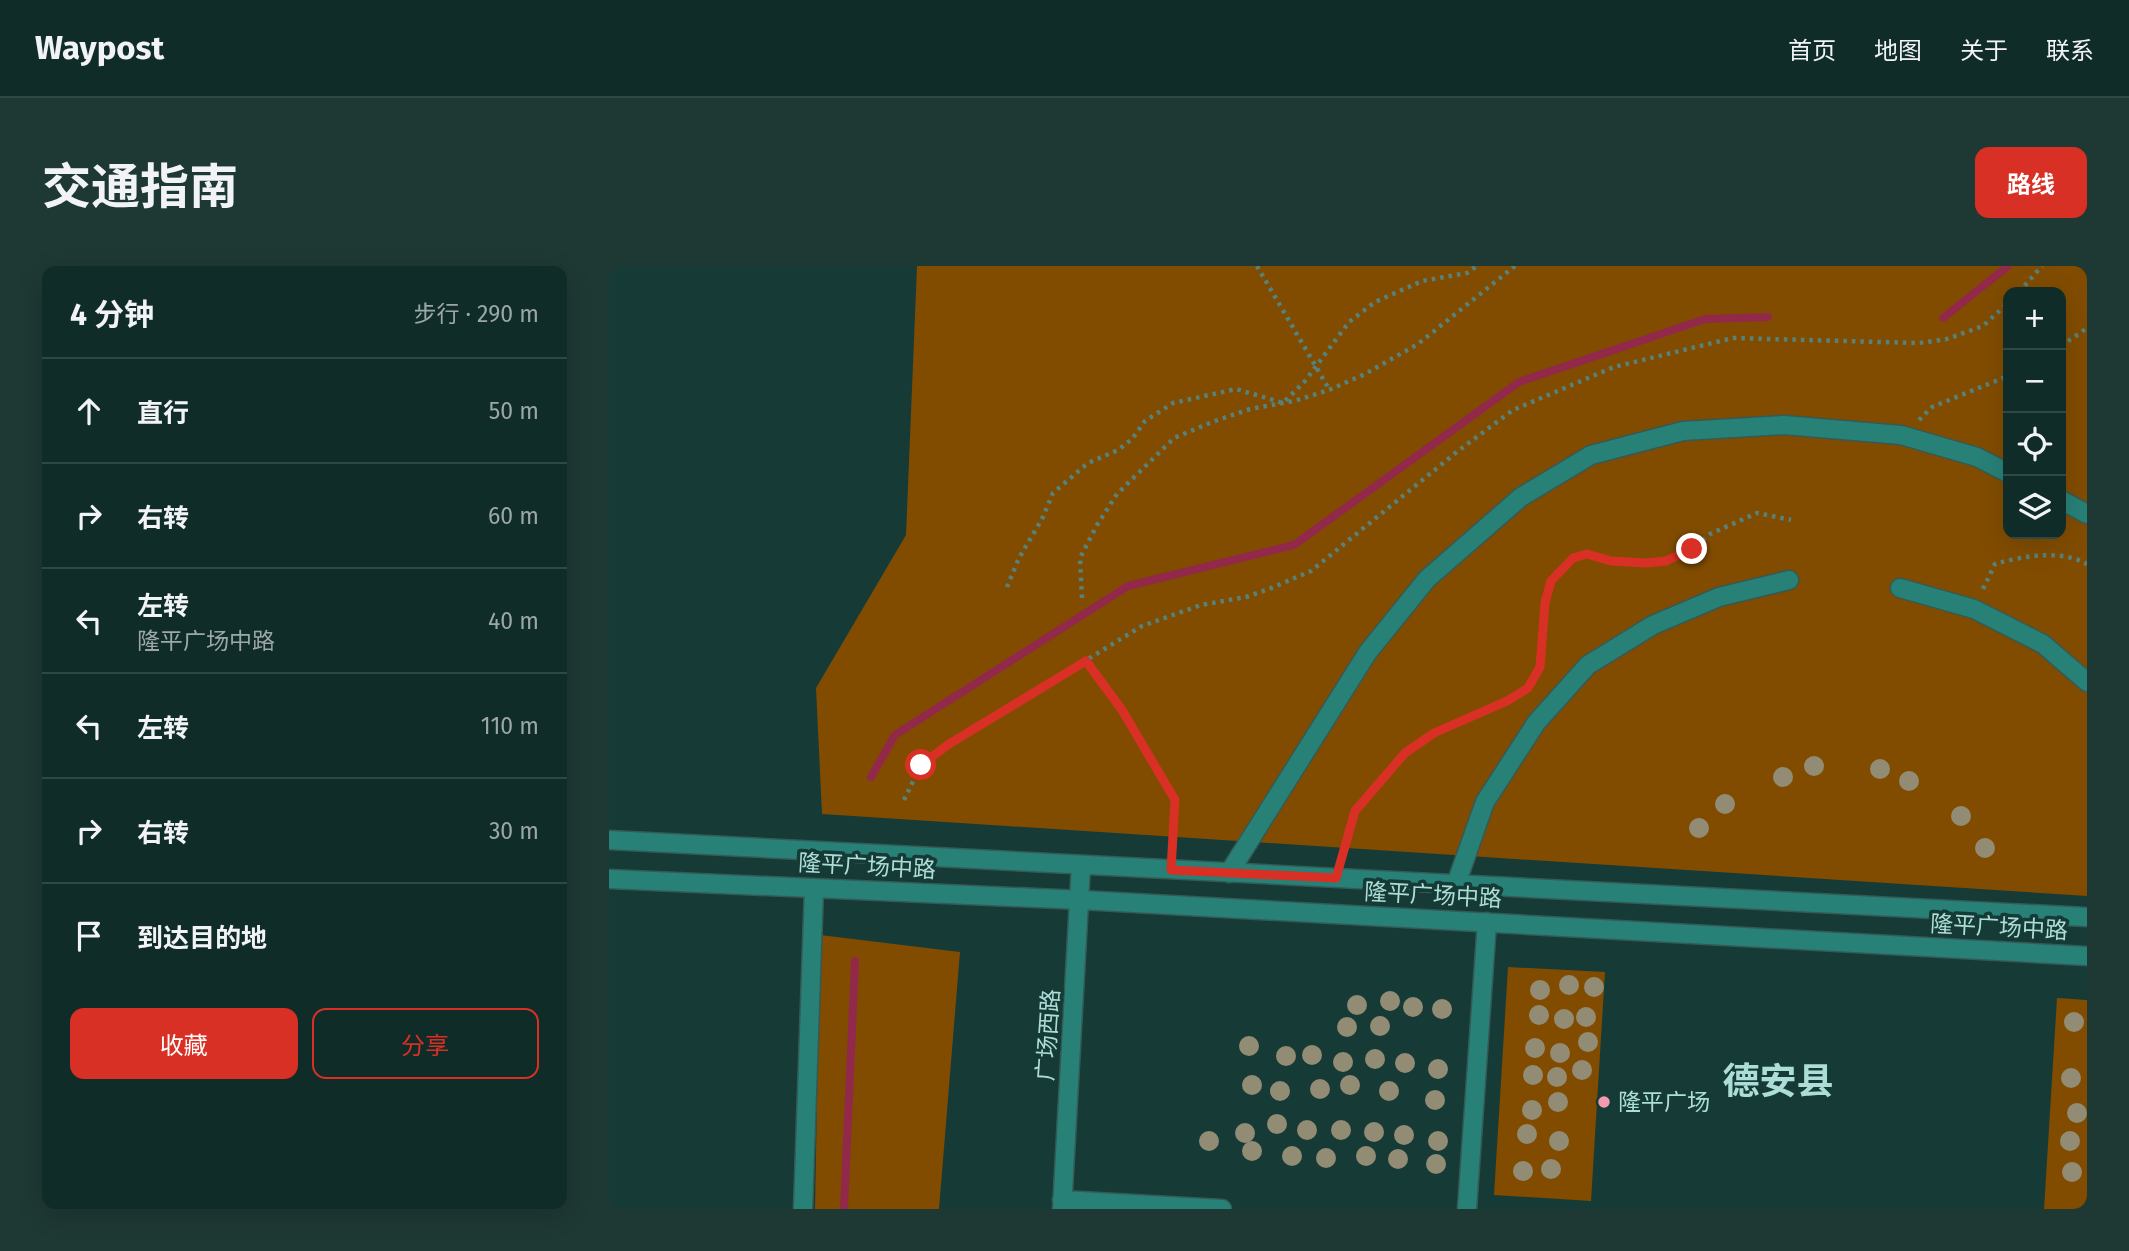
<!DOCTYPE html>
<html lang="zh">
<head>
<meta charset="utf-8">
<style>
  :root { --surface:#102c28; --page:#1e3834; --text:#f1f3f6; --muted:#9ca7a8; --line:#304845; --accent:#d93025 }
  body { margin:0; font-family:"Fira Sans","Noto Sans SC",sans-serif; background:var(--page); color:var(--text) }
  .controls { position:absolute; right:21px; top:21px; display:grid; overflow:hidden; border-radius:14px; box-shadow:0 7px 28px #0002 }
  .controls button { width:63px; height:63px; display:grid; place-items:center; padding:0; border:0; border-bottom:2px solid var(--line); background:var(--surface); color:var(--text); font:35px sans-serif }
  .stop { position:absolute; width:21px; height:21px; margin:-16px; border:5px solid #d93025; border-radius:50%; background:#fff }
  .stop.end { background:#d93025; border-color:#fff; box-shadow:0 2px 7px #0008 }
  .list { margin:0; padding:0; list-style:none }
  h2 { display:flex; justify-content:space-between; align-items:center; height:91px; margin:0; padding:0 28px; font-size:30px }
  h2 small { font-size:23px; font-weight:400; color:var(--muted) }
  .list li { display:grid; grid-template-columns:46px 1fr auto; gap:21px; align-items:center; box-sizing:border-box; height:105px; padding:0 28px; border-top:2px solid var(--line) }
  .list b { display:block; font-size:26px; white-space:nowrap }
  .list p { margin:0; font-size:23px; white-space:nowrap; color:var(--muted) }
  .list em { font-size:23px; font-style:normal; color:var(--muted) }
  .actions { display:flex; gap:14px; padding:21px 28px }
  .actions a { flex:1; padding:16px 0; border:2px solid var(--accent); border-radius:14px; text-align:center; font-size:24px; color:var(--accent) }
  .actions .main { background:var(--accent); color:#fff }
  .icon { flex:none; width:38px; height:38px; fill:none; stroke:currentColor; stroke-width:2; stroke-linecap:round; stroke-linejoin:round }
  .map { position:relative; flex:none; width:1478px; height:943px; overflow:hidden; border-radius:14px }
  header { display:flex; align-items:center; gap:42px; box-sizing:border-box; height:98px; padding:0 35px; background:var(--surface); border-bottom:2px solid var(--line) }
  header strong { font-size:33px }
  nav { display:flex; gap:38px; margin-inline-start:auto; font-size:24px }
  .intro { display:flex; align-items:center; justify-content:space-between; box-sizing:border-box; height:168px; padding:0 42px }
  h1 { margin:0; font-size:49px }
  .button { padding:18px 32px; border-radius:14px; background:var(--accent); color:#fff; font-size:24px; font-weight:700 }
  main { display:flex; gap:42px; padding:0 42px }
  aside { flex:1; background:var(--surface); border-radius:14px; box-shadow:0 7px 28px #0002 }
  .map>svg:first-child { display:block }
  .green { fill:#814c00; fill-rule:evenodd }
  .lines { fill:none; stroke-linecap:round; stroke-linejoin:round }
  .stream { stroke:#92294b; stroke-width:8 }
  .minor-casing { stroke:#345a56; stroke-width:21 }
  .path { stroke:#57817b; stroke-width:4.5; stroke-dasharray:3.5 5; stroke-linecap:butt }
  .minor { stroke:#278177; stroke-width:18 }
  .tree { fill:#928c75 }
  .route { stroke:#d93025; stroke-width:9 }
  .poi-dot { fill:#f29aae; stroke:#163a36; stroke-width:2.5 }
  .labels { text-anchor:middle; stroke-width:7; stroke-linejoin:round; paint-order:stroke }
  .street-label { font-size:23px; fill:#acded7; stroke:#163a36 }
  .poi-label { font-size:23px; fill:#acded7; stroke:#163a36; text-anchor:start }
  .town-label { font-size:37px; font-weight:bold; fill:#acded7; stroke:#163a36 }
</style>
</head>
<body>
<header>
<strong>Waypost</strong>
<nav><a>首页</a><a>地图</a><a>关于</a><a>联系</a></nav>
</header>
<div class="intro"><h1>交通指南</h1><a class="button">路线</a></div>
<main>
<aside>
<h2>4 分钟<small>步行 · 290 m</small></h2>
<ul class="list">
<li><svg class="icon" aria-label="ahead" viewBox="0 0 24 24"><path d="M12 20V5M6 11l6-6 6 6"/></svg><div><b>直行</b></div><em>50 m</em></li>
<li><svg class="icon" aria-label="right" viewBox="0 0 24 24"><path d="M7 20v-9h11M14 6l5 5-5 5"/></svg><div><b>右转</b></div><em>60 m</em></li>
<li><svg class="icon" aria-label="left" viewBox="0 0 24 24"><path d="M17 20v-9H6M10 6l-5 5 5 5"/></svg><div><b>左转</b><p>隆平广场中路</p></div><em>40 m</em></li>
<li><svg class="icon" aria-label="left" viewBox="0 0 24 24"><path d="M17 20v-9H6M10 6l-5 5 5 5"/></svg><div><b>左转</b></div><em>110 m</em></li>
<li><svg class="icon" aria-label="right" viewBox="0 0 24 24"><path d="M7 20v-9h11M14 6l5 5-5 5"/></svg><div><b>右转</b></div><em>30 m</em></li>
<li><svg class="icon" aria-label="arrive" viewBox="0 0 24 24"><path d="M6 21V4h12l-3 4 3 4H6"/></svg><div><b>到达目的地</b></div></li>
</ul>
<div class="actions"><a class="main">收藏</a><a>分享</a></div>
</aside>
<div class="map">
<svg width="1478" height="943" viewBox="0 0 1478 943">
  <rect width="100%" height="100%" fill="#163a36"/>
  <path class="green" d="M 308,0 L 1478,0 L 1478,630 L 213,548 L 207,422 L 297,269 ZM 1399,26 L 1452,26 L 1452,268 L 1399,268 Z
    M 211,669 L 351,686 L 330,943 L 206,943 Z
    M 899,701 L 996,706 L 982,935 L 885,929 Z
    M 1448,732 L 1478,734 L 1478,943 L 1435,943 Z"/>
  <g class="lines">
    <path class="stream" d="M 1334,52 L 1399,0
      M 262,511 L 286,469 L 519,320 L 685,279 L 910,116 L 1096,53 L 1159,51
      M 235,943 L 246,695"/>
    <defs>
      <path id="minor" d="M 1452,234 L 1478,248
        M 1291,322 L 1365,343 L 1434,378 L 1478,416
        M 0,574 L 1478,651
        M 620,607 L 759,386 L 818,313 L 912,231 L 982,189 L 1074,165 L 1175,159 L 1292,169 L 1368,191 L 1399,207
        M 0,613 L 472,634 L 1478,690
        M 847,618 L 876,536 L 927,457 L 979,399 L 1044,359 L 1110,331 L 1180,314
        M 453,934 L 613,943
        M 194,943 L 205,622
        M 453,943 L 472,599
        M 858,943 L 878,656"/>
    </defs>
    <use href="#minor" class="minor-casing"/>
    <path class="path" d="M 648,0 L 720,123
      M 1410,26 L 1433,0
      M 1452,80 L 1478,62
      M 1310,154 L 1323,141 L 1399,110
      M 398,321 L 410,292 L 433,253 L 444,227 L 479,197 L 509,184 L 523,173 L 536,155 L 564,137 L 627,123 L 674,137 L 696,115 L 740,56 L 766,36 L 813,15 L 858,7 L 868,0
      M 1374,323 L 1386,298 C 1414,290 1451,283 1478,298
      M 473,332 L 471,292 L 488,259 L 508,228 L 565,172 L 603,156 L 641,143 L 685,135 L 720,124 L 756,108 L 809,78 L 906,0
      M 477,395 L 513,444 L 566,534 L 563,582
      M 295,534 L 312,499 L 340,478 L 533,360 L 592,339 L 637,331 L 660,323 L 702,305 L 849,185 L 904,144 L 1005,101 L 1124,72 L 1310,77 L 1338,73 L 1374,60 L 1399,37
      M 733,591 L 745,545 L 796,487 L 825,467 L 898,434 L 919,421 L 931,401 L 936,337 L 942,315 L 964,292 L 978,288 L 1002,295 L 1037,297 L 1057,295 L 1083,283 L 1101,268 L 1148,247 L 1182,254"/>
    <use href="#minor" class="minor"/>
  </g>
  <g class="tree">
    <circle cx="1205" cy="500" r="10"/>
    <circle cx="1271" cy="503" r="10"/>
    <circle cx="1174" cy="511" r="10"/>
    <circle cx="1300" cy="515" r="10"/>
    <circle cx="1116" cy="538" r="10"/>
    <circle cx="1352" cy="550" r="10"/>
    <circle cx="1090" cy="562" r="10"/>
    <circle cx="1376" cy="582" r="10"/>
    <circle cx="960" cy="719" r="10"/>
    <circle cx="985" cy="721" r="10"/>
    <circle cx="931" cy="724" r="10"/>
    <circle cx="781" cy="735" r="10"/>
    <circle cx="748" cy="739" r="10"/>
    <circle cx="804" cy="741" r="10"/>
    <circle cx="833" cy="743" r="10"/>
    <circle cx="930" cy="749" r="10"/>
    <circle cx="977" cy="751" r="10"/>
    <circle cx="955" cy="753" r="10"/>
    <circle cx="1465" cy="756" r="10"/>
    <circle cx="771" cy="760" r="10"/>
    <circle cx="738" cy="761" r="10"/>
    <circle cx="979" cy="776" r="10"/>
    <circle cx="640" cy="780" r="10"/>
    <circle cx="926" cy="782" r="10"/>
    <circle cx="951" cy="787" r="10"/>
    <circle cx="703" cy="789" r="10"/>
    <circle cx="677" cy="790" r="10"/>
    <circle cx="766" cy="793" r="10"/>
    <circle cx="734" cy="796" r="10"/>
    <circle cx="796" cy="797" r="10"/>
    <circle cx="829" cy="803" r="10"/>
    <circle cx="973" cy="804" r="10"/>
    <circle cx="924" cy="809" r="10"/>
    <circle cx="948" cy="811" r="10"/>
    <circle cx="1462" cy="812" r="10"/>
    <circle cx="643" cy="819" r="10"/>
    <circle cx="741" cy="819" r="10"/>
    <circle cx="711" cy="823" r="10"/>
    <circle cx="671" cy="825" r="10"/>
    <circle cx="780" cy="825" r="10"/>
    <circle cx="826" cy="834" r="10"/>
    <circle cx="949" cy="836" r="10"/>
    <circle cx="923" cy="844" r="10"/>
    <circle cx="1468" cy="847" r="10"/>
    <circle cx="668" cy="858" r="10"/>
    <circle cx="698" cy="864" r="10"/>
    <circle cx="732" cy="864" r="10"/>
    <circle cx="765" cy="866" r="10"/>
    <circle cx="636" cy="867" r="10"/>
    <circle cx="918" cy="868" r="10"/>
    <circle cx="795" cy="869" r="10"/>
    <circle cx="600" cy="875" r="10"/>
    <circle cx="829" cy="875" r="10"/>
    <circle cx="950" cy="875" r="10"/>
    <circle cx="1461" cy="875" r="10"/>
    <circle cx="643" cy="885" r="10"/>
    <circle cx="683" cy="890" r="10"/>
    <circle cx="757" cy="890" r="10"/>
    <circle cx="717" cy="892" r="10"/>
    <circle cx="789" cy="893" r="10"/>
    <circle cx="827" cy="898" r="10"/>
    <circle cx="942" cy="903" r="10"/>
    <circle cx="914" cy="905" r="10"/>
    <circle cx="1463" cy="906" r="10"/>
  </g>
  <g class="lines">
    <path class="route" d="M 312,499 L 340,478 L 477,395 L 513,444 L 566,534 L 562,604 L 727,612 L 746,545 L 796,487 L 825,467 L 898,435 L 919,422 L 931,401 L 936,337 L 942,315 L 964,292 L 978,288 L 1002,295 L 1037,297 L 1057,295 L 1083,283"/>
  </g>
  <circle class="poi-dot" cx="995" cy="836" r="7"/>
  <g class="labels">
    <g class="street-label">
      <text transform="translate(258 600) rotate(3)" y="8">隆平广场中路</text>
      <text transform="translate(824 629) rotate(3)" y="8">隆平广场中路</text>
      <text transform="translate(1390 661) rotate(3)" y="8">隆平广场中路</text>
      <text transform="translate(439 769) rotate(-86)" y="8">广场西路</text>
    </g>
    <g class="poi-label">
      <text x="1009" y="844">隆平广场</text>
    </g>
    <g class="town-label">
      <text x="1169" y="828">德安县</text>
    </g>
  </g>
</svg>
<div class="controls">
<button>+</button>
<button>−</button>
<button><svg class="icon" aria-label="locate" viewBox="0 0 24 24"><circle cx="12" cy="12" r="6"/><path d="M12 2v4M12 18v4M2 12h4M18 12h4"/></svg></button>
<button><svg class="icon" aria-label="layers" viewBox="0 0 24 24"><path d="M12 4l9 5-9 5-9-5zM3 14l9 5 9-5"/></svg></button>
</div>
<div class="stop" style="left:312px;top:499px"></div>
<div class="stop end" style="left:1083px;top:283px"></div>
</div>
</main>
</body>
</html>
